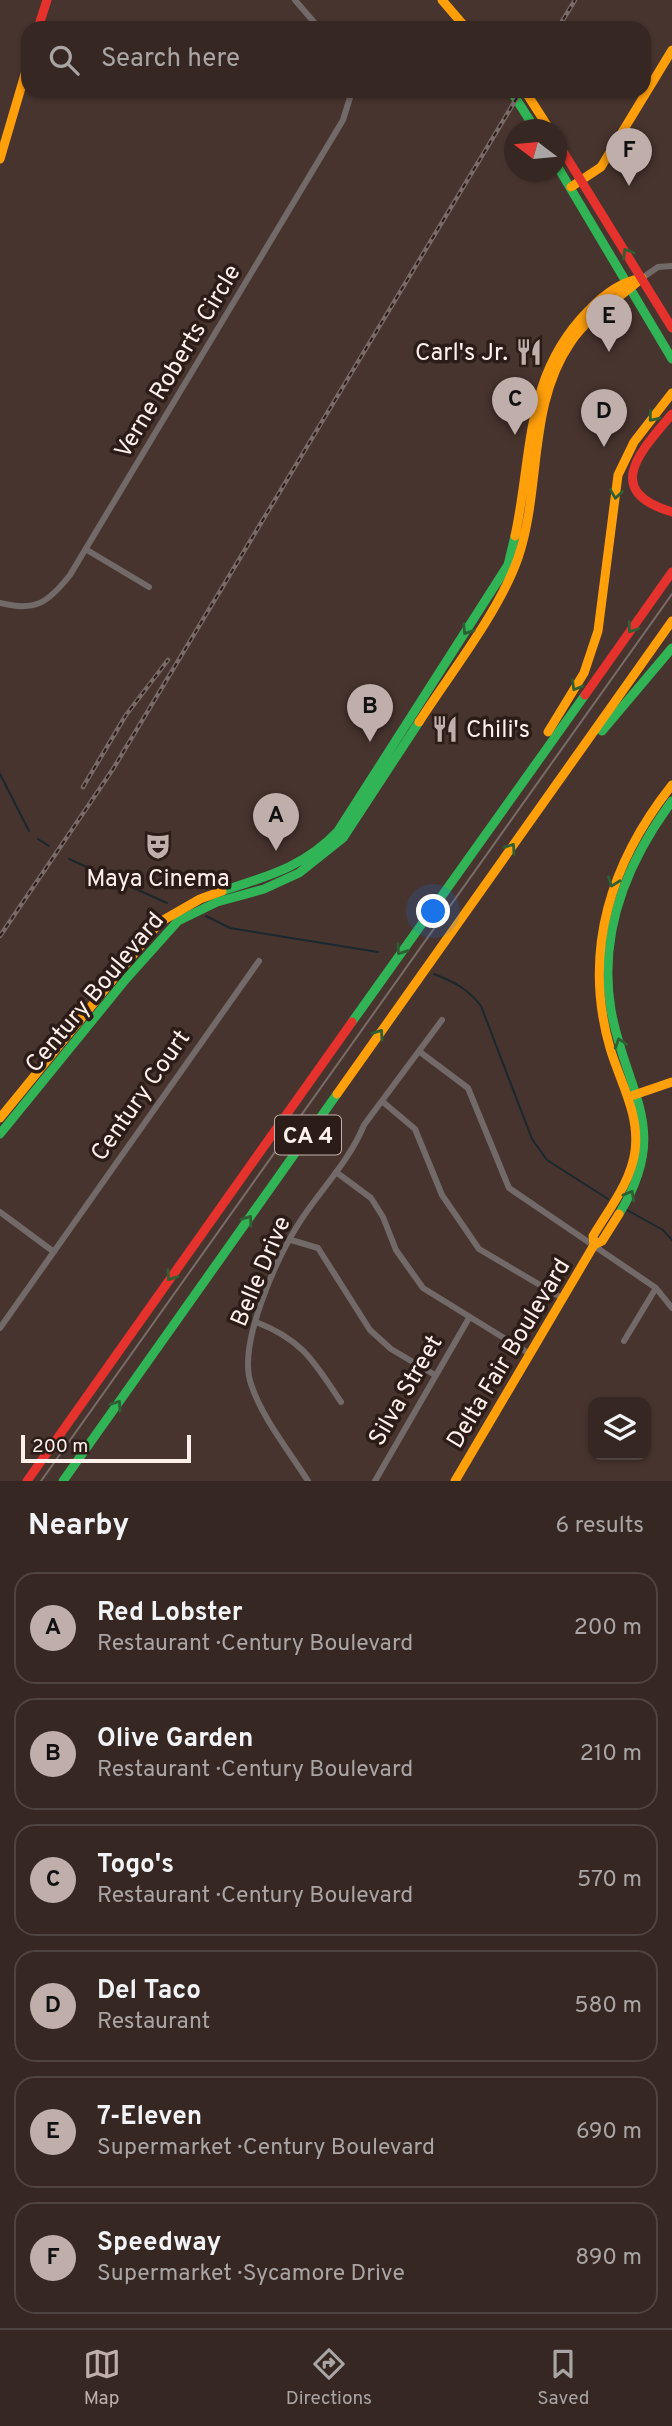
<!DOCTYPE html>
<html lang="en">
<head>
<meta charset="utf-8">
<style>
  :root { --surface:#362722; --page:#3d2f2a; --text:#f1f3f6; --muted:#aaa5a5; --line:#504440; --accent:#bfaeaa }
  body { margin:0; font-family:Overpass,sans-serif; background:var(--page); color:var(--text) }
  .controls { position:absolute; right:21px; bottom:21px; display:grid; overflow:hidden; border-radius:14px; box-shadow:0 2px 5px #0004 }
  .controls button { width:63px; height:63px; display:grid; place-items:center; padding:0; border:0; border-bottom:2px solid var(--line); background:var(--surface); color:var(--text); font:35px sans-serif }
  .compass { position:absolute; left:504px; top:119px; width:63px; height:63px; border-radius:50%; background:var(--surface); box-shadow:0 2px 5px #0004; rotate:286deg }
  .scale { position:absolute; left:21px; bottom:18px; width:170px; box-sizing:border-box; padding-left:7px; border:4px solid #fff0ec; border-top:0; font-size:19px; line-height:24px; white-space:nowrap; color:#fff0ec; -webkit-text-stroke:5px #2c1c17; paint-order:stroke }
  .you { position:absolute; left:434px; top:912px; width:24px; height:24px; margin:-18px; border:5px solid #fff; border-radius:50%; background:#1a73e8; box-shadow:0 0 0 10px #1a73e833 }
  .badge { display:grid; place-items:center; width:46px; height:46px; border-radius:50%; background:var(--accent); color:#111; font-size:23px; font-weight:700 }
  .pin { position:absolute; translate:-50% -58px; filter:drop-shadow(0 2px 4px #0008) }
  .pin::after { content:''; position:absolute; top:37px; width:24px; height:21px; background:inherit; clip-path:polygon(0 0,100% 0,50% 100%) }
  .list { margin:0; padding:0; list-style:none }
  h2 { display:flex; justify-content:space-between; align-items:center; height:91px; margin:0; padding:0 28px; font-size:30px }
  h2 small { font-size:23px; font-weight:400; color:var(--muted) }
  .list li { display:grid; grid-template-columns:46px 1fr auto; gap:21px; align-items:center; box-sizing:border-box; height:112px; margin:0 14px 14px; padding:0 14px; border:2px solid var(--line); border-radius:21px }
  .list b { display:block; font-size:26px; white-space:nowrap }
  .list p { margin:0; font-size:23px; white-space:nowrap; color:var(--muted) }
  .list em { font-size:23px; font-style:normal; color:var(--muted) }
  .icon { flex:none; width:38px; height:38px; fill:none; stroke:currentColor; stroke-width:2; stroke-linecap:round; stroke-linejoin:round }
  .map { position:relative; flex:none; width:672px; height:1481px; overflow:hidden }
  .search { position:absolute; background:var(--surface); box-shadow:0 2px 5px #0004; left:21px; right:21px; top:21px; height:77px; display:flex; align-items:center; gap:18px; box-sizing:border-box; padding:0 24px; border-radius:21px; color:var(--muted); font-size:26px }
  .sheet { height:847px; background:var(--surface) }
  nav { display:flex; justify-content:space-around; align-items:center; box-sizing:border-box; height:98px; border-top:2px solid var(--line); background:var(--surface); font-size:19px; color:var(--muted) }
  nav a { display:grid; justify-items:center; gap:4px }
  nav .on { color:var(--accent) }
  .map>svg:first-child { display:block }
  .lines { fill:none; stroke-linecap:round; stroke-linejoin:round }
  .stream { stroke:#1a282d; stroke-width:2 }
  .street { stroke:#726a68; stroke-width:6 }
  .fast { stroke:#30b455; stroke-width:9 }
  .slow { stroke:#ff9f0a; stroke-width:9 }
  .jam { stroke:#e5322d; stroke-width:9 }
  .tram { stroke:#796b68; stroke-width:2 }
  .rail-casing { stroke:#796b68; stroke-width:4.5 }
  .rail { stroke:#2c1c17; stroke-width:2; stroke-dasharray:5; stroke-linecap:butt }
  .oneway { stroke:#2e6033 }
  .labels { text-anchor:middle; stroke-width:7; stroke-linejoin:round; paint-order:stroke }
  .shield { fill:#2c1c17; stroke:#c0b0ac; stroke-width:2 }
  .shield-label { font-size:23px; font-weight:bold; fill:#fff0ec }
  .poi-label { font-size:24px; fill:#fff0ec; stroke:#2c1c17; text-anchor:end }
  .street-label { font-size:24px; fill:#fff0ec; stroke:#2c1c17 }
</style>
</head>
<body>
<div class="map">
<svg width="672" height="1481" viewBox="0 0 672 1481">
  <rect width="100%" height="100%" fill="#48342e"/>
  <g class="lines">
    <path class="stream" d="M 0,774 L 29,831
      M 38,839 L 49,846
      M 69,859 L 167,903
      M 206,916 L 230,928 L 378,952
      M 434,974 C 454,982 467,988 481,1006 L 532,1139 L 547,1160 L 608,1199
      M 627,1210 L 663,1230 L 672,1240"/>
    <path class="street" d="M 295,0 L 319,28
      M 642,278 L 658,267 L 672,266
      M 87,550 L 149,587
      M 0,603 C 35,612 48,603 70,575 L 343,120 L 352,91
      M 420,1052 L 468,1088 L 509,1188 L 656,1288 L 672,1308
      M 383,1102 L 415,1129 L 442,1195 L 479,1249 L 562,1298
      M 336,1172 L 371,1198 L 383,1217 L 396,1250 L 423,1288 L 530,1354
      M 0,1212 L 54,1252
      M 291,1240 L 318,1248 L 370,1330 L 391,1349 L 435,1375
      M 256,1322 C 303,1340 314,1362 341,1402
      M 0,1328 L 259,961
      M 624,1341 L 656,1288
      M 308,1481 C 289,1451 262,1418 251,1384 C 237,1344 277,1258 299,1223 C 320,1190 349,1162 364,1125 L 442,1020
      M 375,1481 L 469,1318"/>
    <path class="fast" d="M 511,91 L 536,130
      M 556,164 L 672,359
      M 602,731 L 672,648
      M 222,891 C 268,876 304,867 338,831 L 508,565 L 515,536
      M 352,1022 L 585,695
      M 0,1134 L 126,979 L 178,921 L 217,902 L 264,889 L 299,873 L 343,838 L 419,722
      M 619,1214 C 672,1128 626,1094 611,1010 C 598,933 627,862 672,801
      M 63,1481 L 337,1094"/>
    <path class="slow" d="M 442,0 L 466,28
      M 525,91 L 550,130
      M 0,159 L 28,64
      M 571,187 L 601,167 L 672,50
      M 515,536 C 533,453 524,376 588,311 C 603,295 620,282 642,278
      M 419,722 C 451,672 499,612 518,558 C 542,487 527,406 571,342 C 588,316 619,299 642,278
      M 548,732 L 584,673 L 598,631 L 618,475 L 634,442 L 672,393
      M 337,1094 L 672,621
      M 634,1095 L 672,1082
      M 0,1118 L 160,922 L 200,899 L 222,891
      M 594,1245 L 593,1236 C 609,1209 631,1182 635,1151 C 640,1114 620,1082 610,1048 C 582,951 611,862 672,785
      M 455,1481 L 594,1245 L 602,1241 L 619,1214"/>
    <path class="jam" d="M 38,28 L 47,0
      M 556,140 L 672,328
      M 672,414 C 640,452 602,491 672,512
      M 585,695 L 672,572
      M 27,1481 L 352,1022"/>
    <path class="tram" d="M 41,1481 L 672,594"/>
    <defs>
      <path id="rail" d="M 558,28 L 575,0
        M 83,787 L 126,715 L 168,660
        M 0,936 L 113,769 L 521,91"/>
    </defs>
    <use href="#rail" class="rail-casing"/>
    <use href="#rail" class="rail"/>
  </g>
  <defs><path id="oneway-chevron" d="M-2-3.5L2.5 0L-2 3.5" fill="none" stroke-width="1.6" stroke-linecap="round" stroke-linejoin="round" transform="scale(1.75)"/></defs>
  <g class="oneway">
    <use href="#oneway-chevron" transform="translate(627 253) rotate(-122)"/>
    <use href="#oneway-chevron" transform="translate(653 417) rotate(129)"/>
    <use href="#oneway-chevron" transform="translate(616 494) rotate(98)"/>
    <use href="#oneway-chevron" transform="translate(632 628) rotate(126)"/>
    <use href="#oneway-chevron" transform="translate(467 630) rotate(123)"/>
    <use href="#oneway-chevron" transform="translate(576 686) rotate(120)"/>
    <use href="#oneway-chevron" transform="translate(511 848) rotate(-55)"/>
    <use href="#oneway-chevron" transform="translate(613 882) rotate(110)"/>
    <use href="#oneway-chevron" transform="translate(401 950) rotate(125)"/>
    <use href="#oneway-chevron" transform="translate(379 1034) rotate(-55)"/>
    <use href="#oneway-chevron" transform="translate(620 1043) rotate(-108)"/>
    <use href="#oneway-chevron" transform="translate(630 1195) rotate(-61)"/>
    <use href="#oneway-chevron" transform="translate(248 1220) rotate(-55)"/>
    <use href="#oneway-chevron" transform="translate(171 1276) rotate(125)"/>
    <use href="#oneway-chevron" transform="translate(117 1405) rotate(-55)"/>
  </g>
  <defs>
    <symbol id="restaurant-bare" viewBox="-9 -9 18 18"><path d="M-5-6h1v4h1v-4h1v4h1v-4h1v5L-1.5 .5V6h-2V.5L-5-1ZM5-6V6H3V1.5H1.5Q1.5-4 5-6Z" fill="#bfaeaa" stroke="#2c1c17" stroke-width="2.5" paint-order="stroke"/></symbol>
    <symbol id="theatre-bare" viewBox="-9 -9 18 18"><path d="M-5-5.5Q0-4 5-5.5V0Q5 5 0 6Q-5 5-5 0ZM-3.3-2.5H-1v1.5H-3.3ZM1-2.5H3.3v1.5H1ZM-2.8 1Q0 5.5 2.8 1Z" fill="#bfaeaa" stroke="#2c1c17" stroke-width="2.5" paint-order="stroke"/></symbol>
  </defs>
  <g fill-rule="evenodd">
    <use href="#restaurant-bare" x="510" y="333" width="38" height="38"/>
    <use href="#restaurant-bare" x="426" y="710" width="38" height="38"/>
    <use href="#theatre-bare" x="139" y="827" width="38" height="38"/>
  </g>
  <g class="labels">
    <rect class="shield" x="275" y="1115.5" width="66" height="39" rx="5"/>
    <g class="shield-label">
      <text x="308" y="1143">CA 4</text>
    </g>
    <g class="poi-label">
      <text x="508" y="360">Carl's Jr.</text>
      <text x="466" y="737" text-anchor="start">Chili's</text>
      <text x="158" y="886" text-anchor="middle">Maya Cinema</text>
    </g>
    <g class="street-label">
      <text transform="translate(177 361) rotate(-59)" y="8">Verne Roberts Circle</text>
      <text transform="translate(94 992) rotate(-50)" y="8">Century Boulevard</text>
      <text transform="translate(140 1095) rotate(-55)" y="8">Century Court</text>
      <text transform="translate(260 1271) rotate(-67)" y="8">Belle Drive</text>
      <text transform="translate(508 1353) rotate(-59)" y="8">Delta Fair Boulevard</text>
      <text transform="translate(405 1390) rotate(-60)" y="8">Silva Street</text>
    </g>
  </g>
</svg>
<div class="controls">
<button><svg class="icon" aria-label="layers" viewBox="0 0 24 24"><path d="M12 4l9 5-9 5-9-5zM3 14l9 5 9-5"/></svg></button>
</div>
<svg class="compass" viewBox="-18 -18 36 36"><path d="M0-13l5 13h-10z" fill="#e53935"/><path d="M0 13l5-13h-10z" fill="#aaa5a5"/></svg>
<div class="scale">200 m</div>
<div class="you"></div>
<div class="pin badge" style="left:276px;top:851px">A</div>
<div class="pin badge" style="left:370px;top:742px">B</div>
<div class="pin badge" style="left:515px;top:435px">C</div>
<div class="pin badge" style="left:604px;top:447px">D</div>
<div class="pin badge" style="left:609px;top:352px">E</div>
<div class="pin badge" style="left:629px;top:186px">F</div>
<div class="search"><svg class="icon" aria-label="search" viewBox="0 0 24 24"><circle cx="10" cy="10" r="6"/><path d="M15 15l6 6"/></svg>Search here</div>
</div>
<section class="sheet">
<h2>Nearby<small>6 results</small></h2>
<ul class="list">
<li><span class="badge">A</span><div><b>Red Lobster</b><p>Restaurant · Century Boulevard</p></div><em>200 m</em></li>
<li><span class="badge">B</span><div><b>Olive Garden</b><p>Restaurant · Century Boulevard</p></div><em>210 m</em></li>
<li><span class="badge">C</span><div><b>Togo's</b><p>Restaurant · Century Boulevard</p></div><em>570 m</em></li>
<li><span class="badge">D</span><div><b>Del Taco</b><p>Restaurant</p></div><em>580 m</em></li>
<li><span class="badge">E</span><div><b>7-Eleven</b><p>Supermarket · Century Boulevard</p></div><em>690 m</em></li>
<li><span class="badge">F</span><div><b>Speedway</b><p>Supermarket · Sycamore Drive</p></div><em>890 m</em></li>
</ul>
</section>
<nav>
<a class="on"><svg class="icon" aria-label="map" viewBox="0 0 24 24"><path d="M3 6l6-2 6 2 6-2v14l-6 2-6-2-6 2zM9 4v14M15 6v14"/></svg>Map</a>
<a><svg class="icon" aria-label="directions" viewBox="0 0 24 24"><path d="M12 3l9 9-9 9-9-9zM9 14v-3h6M13 9l2 2-2 2"/></svg>Directions</a>
<a><svg class="icon" aria-label="saved" viewBox="0 0 24 24"><path d="M7 4h10v16l-5-4-5 4z"/></svg>Saved</a>
</nav>
</body>
</html>
